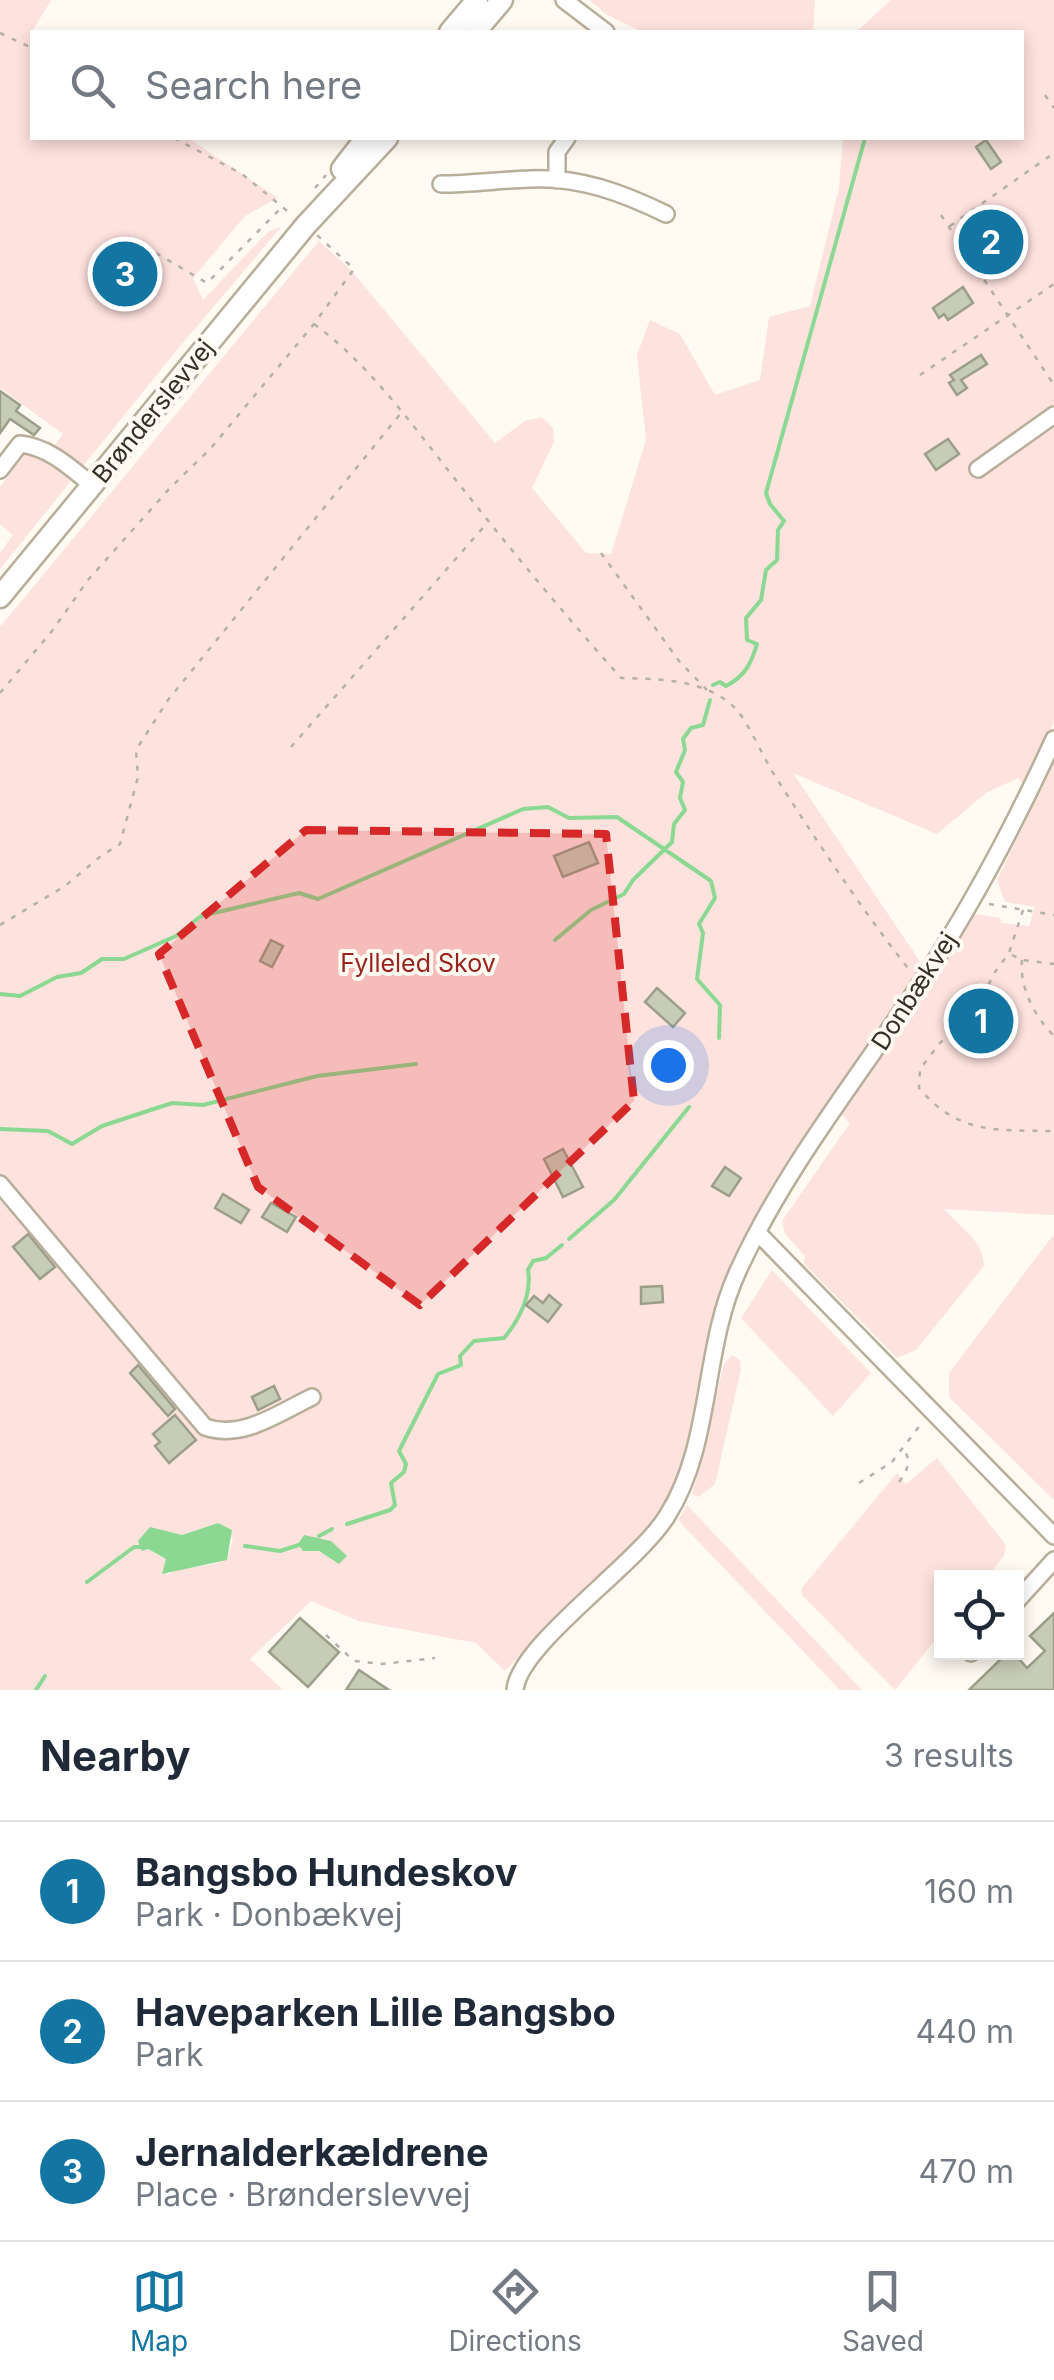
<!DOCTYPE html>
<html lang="en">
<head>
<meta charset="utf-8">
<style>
  :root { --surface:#fff; --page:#f6f6f7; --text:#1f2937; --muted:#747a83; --line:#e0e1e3; --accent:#1376a2 }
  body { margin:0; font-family:Inter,sans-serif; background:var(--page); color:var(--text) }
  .controls { position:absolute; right:30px; bottom:30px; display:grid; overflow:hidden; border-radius:0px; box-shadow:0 5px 15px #0003 }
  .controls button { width:90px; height:90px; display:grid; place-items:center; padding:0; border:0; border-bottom:2px solid var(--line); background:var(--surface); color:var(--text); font:50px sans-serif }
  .you { position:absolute; left:668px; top:1065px; width:35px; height:35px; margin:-25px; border:8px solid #fff; border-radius:50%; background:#1a73e8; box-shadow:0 0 0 15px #1a73e833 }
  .badge { display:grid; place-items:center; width:65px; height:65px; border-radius:50%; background:var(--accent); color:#fff; font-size:32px; font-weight:700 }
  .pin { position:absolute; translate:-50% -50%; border:5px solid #fff; box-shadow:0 2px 10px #0006 }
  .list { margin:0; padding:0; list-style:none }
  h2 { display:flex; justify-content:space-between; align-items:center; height:130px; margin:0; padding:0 40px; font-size:42px }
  h2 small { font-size:32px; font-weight:400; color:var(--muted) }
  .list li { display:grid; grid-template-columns:65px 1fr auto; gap:30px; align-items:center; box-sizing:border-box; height:140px; padding:0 40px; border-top:2px solid var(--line) }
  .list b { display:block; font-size:38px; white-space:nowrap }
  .list p { margin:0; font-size:32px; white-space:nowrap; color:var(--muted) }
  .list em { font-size:32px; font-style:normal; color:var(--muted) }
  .icon { flex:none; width:55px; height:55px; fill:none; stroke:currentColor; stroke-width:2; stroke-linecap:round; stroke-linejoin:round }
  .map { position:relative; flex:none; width:1054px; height:1690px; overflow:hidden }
  .search { position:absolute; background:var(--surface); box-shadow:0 5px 15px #0003; left:30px; right:30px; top:30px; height:110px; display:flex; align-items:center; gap:25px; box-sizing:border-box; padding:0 35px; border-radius:0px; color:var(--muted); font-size:38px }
  .sheet { height:550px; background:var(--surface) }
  nav { display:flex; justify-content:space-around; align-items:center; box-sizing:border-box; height:140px; border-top:2px solid var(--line); background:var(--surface); font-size:28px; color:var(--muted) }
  nav a { display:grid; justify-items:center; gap:5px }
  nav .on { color:var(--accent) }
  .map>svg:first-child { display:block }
  .green { fill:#fee2de; fill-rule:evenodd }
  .water { fill:#8bd892 }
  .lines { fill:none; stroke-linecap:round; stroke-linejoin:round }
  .stream { stroke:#8bd892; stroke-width:4 }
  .building { fill:#c7ccb6; stroke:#9b9f8a; stroke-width:2.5 }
  .minor-casing { stroke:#b8af9b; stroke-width:20 }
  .major-casing { stroke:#b8af9b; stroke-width:25 }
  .path { stroke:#b5b1a8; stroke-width:2.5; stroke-dasharray:5 8; stroke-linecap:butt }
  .minor { stroke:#fff; stroke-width:15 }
  .major { stroke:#fff; stroke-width:20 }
  .marked { fill:#d62828; fill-opacity:0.2; stroke:#d62828; stroke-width:8; stroke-dasharray:20 12; stroke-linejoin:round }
  .labels { text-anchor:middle; stroke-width:8; stroke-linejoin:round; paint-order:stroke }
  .street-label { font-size:25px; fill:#333028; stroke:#fffbf2 }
  .park-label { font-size:25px; fill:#98241d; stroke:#fffbf2 }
</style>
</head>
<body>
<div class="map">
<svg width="1054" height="1690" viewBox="0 0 1054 1690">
  <rect width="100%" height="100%" fill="#fffbf2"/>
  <path class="green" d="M 0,0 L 51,0 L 31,33 L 32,138 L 188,138 L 278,198 L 245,216 L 193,278 L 203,300 L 268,232 L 282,226 L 176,351 L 0,569 L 0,553 L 13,535 L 0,524 L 0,487 L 24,454 L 48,454 L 63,434 L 0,388 Z
    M 589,0 L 815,0 L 813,32 L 643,32 L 607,15 Z
    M 891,0 L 1054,0 L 1054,722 L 1024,786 L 1018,778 L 986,793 L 937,834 L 793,773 L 923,966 L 781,1176 L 734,1260 L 713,1319 L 683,1462 L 660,1515 L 505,1671 L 476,1643 L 359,1621 L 311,1601 L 250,1659 L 283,1690 L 0,1690 L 0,627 L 319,241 L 350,269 L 495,443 L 525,421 L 542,417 L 553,428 L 554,442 L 532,488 L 586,553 L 611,554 L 646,440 L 637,355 L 650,320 L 680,334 L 715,395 L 760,380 L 769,317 L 810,306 L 839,188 L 843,138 L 1022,138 L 1022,32 L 856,32 ZM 218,1523 L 233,1539 L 227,1559 C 208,1569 186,1564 167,1575 L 167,1560 L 147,1549 L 161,1532 L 182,1535 Z
    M 1054,761 L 1054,1215 L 944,1209 C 960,1228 983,1239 984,1266 L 916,1350 L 897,1358 L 804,1264 L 805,1256 L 785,1234 L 782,1221 L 850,1123 L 841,1114 L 975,914 L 1000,918 L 1001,923 L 1029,926 L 1035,907 L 1005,902 L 997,880 Z
    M 1054,1234 L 1054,1500 L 949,1397 L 949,1373 Z
    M 772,1270 L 871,1373 L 833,1416 L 741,1318 Z
    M 732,1355 L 740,1360 L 741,1369 L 715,1484 L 699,1497 L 692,1494 L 724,1364 Z
    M 937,1458 L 1006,1545 L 1004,1556 L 987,1577 L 942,1578 L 941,1633 L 895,1690 L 802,1595 L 801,1589 L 897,1473 L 906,1484 Z
    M 687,1505 L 862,1690 L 840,1690 L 678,1520 Z"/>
  <path class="water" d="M 218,1523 L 232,1530 L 227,1560 L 162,1574 L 166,1559 L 148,1549 L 142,1551 L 138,1541 L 150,1527 L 182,1535 Z
    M 304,1535 L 331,1541 L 347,1556 L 339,1564 L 319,1551 L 303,1551 L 298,1544 Z"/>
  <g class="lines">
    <path class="stream" d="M 713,685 L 720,682 L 726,686 C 745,676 751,664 757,644 L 747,640 L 746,618 L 761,600 L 766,570 L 777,560 L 778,530 L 784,521 L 770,504 L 766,493 L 865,138
      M 555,940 L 591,910 L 624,894 L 633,880 L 672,842 L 674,824 L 685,810 L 680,798 L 683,782 L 676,772 L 685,750 L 683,739 L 691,728 L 703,725 L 710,700
      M 0,994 L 20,996 L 57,977 L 81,973 L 102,959 L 124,959 L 176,936 L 201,916 L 299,893 L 318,899 L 523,809 L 548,807 L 569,818 L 617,817 L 711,881 L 715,898 L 699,924 L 703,933 L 697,979 L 720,1005 L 719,1038
      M 0,1129 L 48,1131 L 72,1144 L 102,1126 L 172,1103 L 203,1105 L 317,1076 L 416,1064
      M 569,1239 L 614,1200 L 689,1107
      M 347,1524 L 390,1510 L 395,1505 L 391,1483 L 404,1472 L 406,1464 L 399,1451 L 438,1374 L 461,1365 L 460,1356 L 474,1341 L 504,1338 C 520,1319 532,1294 528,1270 L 533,1261 L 546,1258 L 562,1245
      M 319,1536 L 332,1529
      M 245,1546 L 280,1551 L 302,1544
      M 87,1582 L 134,1547 L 141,1547
      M 36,1690 L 45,1676"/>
  </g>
  <path class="building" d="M 986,140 L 1001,162 L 991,169 L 976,147 Z
    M 963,287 L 973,303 L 948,320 L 944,314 L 939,318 L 933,308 Z
    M 981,355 L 987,364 L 961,380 L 967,388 L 957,395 L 949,383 L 954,380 L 950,375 Z
    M 0,391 L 20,405 L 16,411 L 40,428 L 34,435 L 10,419 L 0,433 Z
    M 948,439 L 959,454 L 936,470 L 925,454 Z
    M 589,842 L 598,863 L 563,877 L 554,856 Z
    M 271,940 L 283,946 L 272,967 L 260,961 Z
    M 657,988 L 685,1013 L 673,1027 L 645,1002 Z
    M 563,1149 L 583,1187 L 563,1197 L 544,1159 Z
    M 725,1167 L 741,1178 L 729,1196 L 712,1186 Z
    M 223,1194 L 249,1210 L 241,1223 L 215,1208 Z
    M 271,1203 L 296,1217 L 287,1232 L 262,1217 Z
    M 28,1234 L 55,1267 L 40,1279 L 13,1247 Z
    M 662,1286 L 663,1302 L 641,1304 L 641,1287 Z
    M 549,1295 L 561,1305 L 548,1322 L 526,1305 L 534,1296 L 543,1303 Z
    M 138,1365 L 175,1409 L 168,1416 L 130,1373 Z
    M 274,1386 L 280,1399 L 258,1410 L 252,1397 Z
    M 175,1415 L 196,1440 L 169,1463 L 155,1446 L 160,1442 L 153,1434 Z
    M 1054,1613 L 1054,1690 L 969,1690 L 1008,1652 L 1013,1652 L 1027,1668 L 1045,1651 L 1030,1636 Z
    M 300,1618 L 339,1652 L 308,1687 L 269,1652 Z
    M 359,1670 L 389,1690 L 346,1690 Z"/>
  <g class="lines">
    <defs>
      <path id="minor" d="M 564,0 L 606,32
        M 557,180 L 557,152 L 567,138
        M 441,184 C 471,184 499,180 529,179 C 578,176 623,193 666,214
        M 978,469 L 1054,415
        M 0,470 L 20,444 C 49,447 71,468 92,485
        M 0,1184 L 205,1427 C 242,1440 279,1413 312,1397
        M 758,1233 L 1054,1536
        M 1016,1602 L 1054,1560
        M 971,1653 L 972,1652
        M 515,1690 C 519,1644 638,1564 667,1516 C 713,1444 702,1348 738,1271 C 785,1168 858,1078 920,984 C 972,906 1015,824 1054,739"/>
      <path id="major" d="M 450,32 L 477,0
        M 475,32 L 502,0
        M 342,169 L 366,138
        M 0,597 L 306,225 L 387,138"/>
    </defs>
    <use href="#minor" class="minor-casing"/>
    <use href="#major" class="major-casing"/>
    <path class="path" d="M 0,33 L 32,48
      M 1045,95 L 1054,108
      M 174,138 L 242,174 L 291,214
      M 315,188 L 326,175
      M 941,215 L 1054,385
      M 950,226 L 1054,153
      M 156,253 L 207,283 L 280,209
      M 314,324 C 373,367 417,432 463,489 C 514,554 566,616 621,678 C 660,679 708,679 737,710 C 749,724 764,759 775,776 C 818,843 862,910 911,972
      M 920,375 L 1054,284
      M 601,553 L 679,661 L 707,690
      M 0,693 L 52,631 L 88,580 L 170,488 L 211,448 L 314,324 L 354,269 L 317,235
      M 291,747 L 488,522
      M 989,904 L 1054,915
      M 1023,910 L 1009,953 L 995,972 L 978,1005 L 939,1044 L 920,1069 L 919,1088 C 958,1135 998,1130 1054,1131
      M 0,925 L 65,886 L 101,856 L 120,844 L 138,777 L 136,750 L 168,700 L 401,413
      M 1012,955 L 1022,960 L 1054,964
      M 1022,960 C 1019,987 1035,1017 1054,1036
      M 899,1482 C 908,1470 911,1462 904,1448
      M 859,1483 L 892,1462 L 921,1424
      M 326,1635 L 354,1661 L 382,1664 L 435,1658"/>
    <use href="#minor" class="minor"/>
    <use href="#major" class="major"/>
  </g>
  <path class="marked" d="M 306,830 L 606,834 L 634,1101 L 420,1305 L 258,1187 L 159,954 Z"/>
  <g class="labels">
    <g class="street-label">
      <text transform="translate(153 411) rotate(-51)" y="9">Brønderslevvej</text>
      <text transform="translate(914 991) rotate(-57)" y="9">Donbækvej</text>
    </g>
    <g class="park-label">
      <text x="418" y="972">Fylleled Skov</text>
    </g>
  </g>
</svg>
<div class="controls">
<button><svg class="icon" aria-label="locate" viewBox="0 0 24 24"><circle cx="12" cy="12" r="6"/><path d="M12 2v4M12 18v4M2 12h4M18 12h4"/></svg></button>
</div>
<div class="you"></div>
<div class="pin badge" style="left:981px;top:1021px">1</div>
<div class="pin badge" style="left:991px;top:242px">2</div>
<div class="pin badge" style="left:125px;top:274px">3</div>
<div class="search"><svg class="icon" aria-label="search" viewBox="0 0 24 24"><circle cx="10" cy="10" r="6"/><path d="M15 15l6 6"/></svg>Search here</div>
</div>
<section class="sheet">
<h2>Nearby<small>3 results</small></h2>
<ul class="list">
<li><span class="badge">1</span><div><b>Bangsbo Hundeskov</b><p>Park · Donbækvej</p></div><em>160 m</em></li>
<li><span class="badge">2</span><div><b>Haveparken Lille Bangsbo</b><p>Park</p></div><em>440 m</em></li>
<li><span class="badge">3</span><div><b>Jernalderkældrene</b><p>Place · Brønderslevvej</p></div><em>470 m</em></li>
</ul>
</section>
<nav>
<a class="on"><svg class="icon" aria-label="map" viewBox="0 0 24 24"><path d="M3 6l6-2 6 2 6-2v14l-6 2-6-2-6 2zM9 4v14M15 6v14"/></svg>Map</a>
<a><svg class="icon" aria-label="directions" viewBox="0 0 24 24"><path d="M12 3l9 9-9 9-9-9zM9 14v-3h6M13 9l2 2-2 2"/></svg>Directions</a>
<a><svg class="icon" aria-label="saved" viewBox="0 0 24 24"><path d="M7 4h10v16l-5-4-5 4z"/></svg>Saved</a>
</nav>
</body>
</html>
